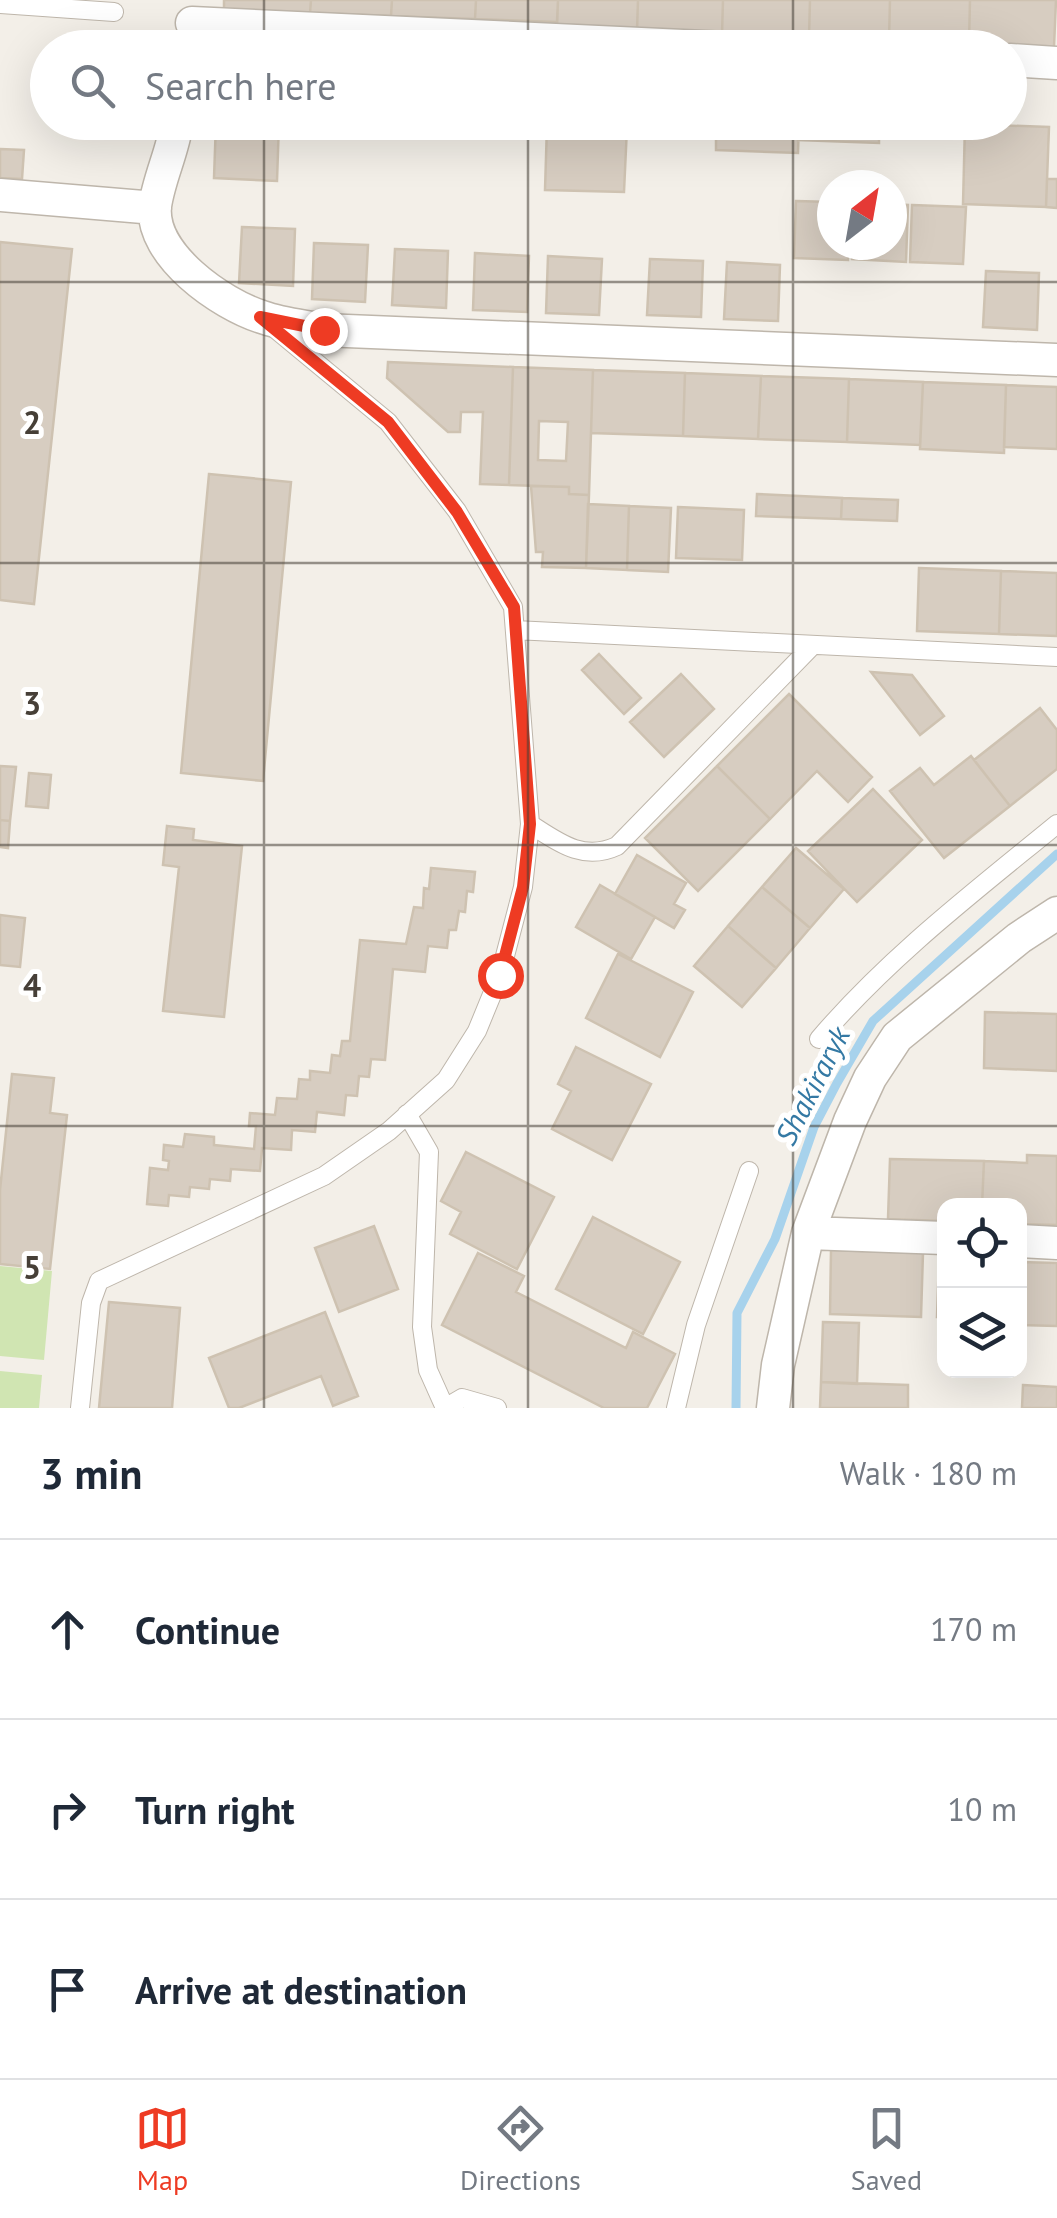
<!DOCTYPE html>
<html lang="en">
<head>
<meta charset="utf-8">
<style>
  :root { --surface:#fff; --page:#f2f2f3; --text:#1f2937; --muted:#747a83; --line:#e0e1e3; --accent:#ee3b23 }
  body { margin:0; font-family:"PT Sans",sans-serif; background:var(--page); color:var(--text) }
  .controls { position:absolute; right:30px; bottom:30px; display:grid; overflow:hidden; border-radius:20px; box-shadow:0 10px 40px #0002 }
  .controls button { width:90px; height:90px; display:grid; place-items:center; padding:0; border:0; border-bottom:2px solid var(--line); background:var(--surface); color:var(--text); font:50px sans-serif }
  .compass { position:absolute; left:817px; top:170px; width:90px; height:90px; border-radius:50%; background:var(--surface); box-shadow:0 10px 40px #0002; rotate:31deg }
  .stop { position:absolute; width:30px; height:30px; margin:-22px; border:8px solid #ee3b23; border-radius:50%; background:#fff }
  .stop.end { background:#ee3b23; border-color:#fff; box-shadow:0 2px 10px #0008 }
  .list { margin:0; padding:0; list-style:none }
  h2 { display:flex; justify-content:space-between; align-items:center; height:130px; margin:0; padding:0 40px; font-size:42px }
  h2 small { font-size:32px; font-weight:400; color:var(--muted) }
  .list li { display:grid; grid-template-columns:65px 1fr auto; gap:30px; align-items:center; box-sizing:border-box; height:180px; padding:0 40px; border-top:2px solid var(--line) }
  .list b { display:block; font-size:38px; white-space:nowrap }
  .list em { font-size:32px; font-style:normal; color:var(--muted) }
  .icon { flex:none; width:55px; height:55px; fill:none; stroke:currentColor; stroke-width:2; stroke-linecap:round; stroke-linejoin:round }
  .map { position:relative; flex:none; width:1057px; height:1408px; overflow:hidden }
  .search { position:absolute; background:var(--surface); box-shadow:0 10px 40px #0002; left:30px; right:30px; top:30px; height:110px; display:flex; align-items:center; gap:25px; box-sizing:border-box; padding:0 35px; border-radius:55px; color:var(--muted); font-size:38px }
  .sheet { height:670px; background:var(--surface) }
  nav { display:flex; justify-content:space-around; align-items:center; box-sizing:border-box; height:140px; border-top:2px solid var(--line); background:var(--surface); font-size:28px; color:var(--muted) }
  nav a { display:grid; justify-items:center; gap:5px }
  nav .on { color:var(--accent) }
  .map>svg:first-child { display:block }
  .green { fill:#d0e5b2 }
  .lines { fill:none; stroke-linecap:round; stroke-linejoin:round }
  .stream { stroke:#a7d2ec; stroke-width:9 }
  .building { fill:#d7cdc1; stroke:#cec2b1; stroke-width:2.5; fill-rule:evenodd }
  .service-casing { stroke:#beb6ab; stroke-width:20 }
  .minor-casing { stroke:#beb6ab; stroke-width:35 }
  .service { stroke:#fff; stroke-width:18 }
  .minor { stroke:#fff; stroke-width:32 }
  .route { stroke:#ee3b23; stroke-width:12 }
  .grid { fill:none; stroke:#463f37; stroke-width:2.5; stroke-opacity:0.55 }
  .labels { text-anchor:middle; stroke-width:10; stroke-linejoin:round; paint-order:stroke }
  .water-label { font-size:30px; font-style:italic; fill:#3479a4; stroke:#fff }
  .grid-label { font-size:32px; text-anchor:middle; font-weight:bold; fill:#463f37; stroke:#fff; stroke-width:10; stroke-linejoin:round; paint-order:stroke }
</style>
</head>
<body>
<div class="map">
<svg width="1057" height="1408" viewBox="0 0 1057 1408">
  <rect width="100%" height="100%" fill="#f3efe8"/>
  <path class="green" d="M 0,1266 L 52,1271 L 44,1360 L 0,1356 Z
    M 0,1371 L 42,1375 L 39,1408 L 0,1408 Z"/>
  <g class="lines">
    <path class="stream" d="M 736,1408 L 737,1313 L 775,1239 L 814,1127 L 837,1083 L 873,1021 L 1057,854"/>
  </g>
  <path class="building" d="M 224,0 L 311,0 L 310,13 L 224,9 Z
    M 311,0 L 392,0 L 391,16 L 310,13 Z
    M 392,0 L 476,0 L 475,19 L 391,16 Z
    M 476,0 L 558,0 L 557,22 L 475,19 Z
    M 558,0 L 638,0 L 637,31 L 557,28 Z
    M 638,0 L 723,0 L 722,34 L 637,31 Z
    M 723,0 L 810,0 L 809,37 L 722,34 Z
    M 810,0 L 890,0 L 889,40 L 809,37 Z
    M 890,0 L 970,0 L 969,43 L 889,40 Z
    M 970,0 L 1056,0 L 1054,47 L 969,43 Z
    M 216,122 L 279,122 L 277,181 L 214,178 Z
    M 465,122 L 547,122 L 546,133 L 465,131 Z
    M 633,122 L 716,122 L 716,138 L 633,135 Z
    M 716,122 L 799,122 L 798,153 L 716,150 Z
    M 799,122 L 879,122 L 879,143 L 798,140 Z
    M 879,122 L 965,122 L 965,138 L 879,135 Z
    M 965,124 L 1049,127 L 1046,207 L 963,204 Z
    M 547,125 L 627,127 L 624,192 L 545,190 Z
    M 0,149 L 24,150 L 22,179 L 0,178 Z
    M 1047,179 L 1057,179 L 1057,208 L 1046,207 Z
    M 796,201 L 832,202 L 832,245 L 848,245 L 848,260 L 794,258 Z
    M 892,204 L 908,205 L 906,262 L 852,259 L 853,245 L 892,245 Z
    M 912,205 L 966,207 L 963,264 L 910,262 Z
    M 242,227 L 295,229 L 293,286 L 239,283 Z
    M 0,242 L 72,249 L 34,604 L 0,600 Z
    M 314,243 L 368,245 L 365,302 L 312,299 Z
    M 395,249 L 448,251 L 446,308 L 392,305 Z
    M 475,253 L 529,256 L 527,312 L 473,310 Z
    M 548,256 L 602,259 L 599,315 L 546,313 Z
    M 650,259 L 703,261 L 701,317 L 647,315 Z
    M 727,262 L 780,265 L 778,321 L 724,319 Z
    M 986,271 L 1039,273 L 1037,330 L 983,327 Z
    M 388,362 L 513,367 L 509,485 L 480,484 L 483,412 L 461,412 L 460,432 L 448,432 L 387,378 Z
    M 513,367 L 593,370 L 589,495 L 569,494 L 569,487 L 509,485 ZM 539,421 L 568,422 L 566,461 L 538,460 Z
    M 593,370 L 685,373 L 683,436 L 591,433 Z
    M 685,373 L 761,376 L 758,439 L 683,436 Z
    M 761,376 L 849,379 L 847,442 L 758,439 Z
    M 849,379 L 923,382 L 920,445 L 847,442 Z
    M 923,382 L 1006,385 L 1004,453 L 920,449 Z
    M 1006,385 L 1057,387 L 1057,449 L 1004,447 Z
    M 209,474 L 291,482 L 263,781 L 181,773 Z
    M 531,486 L 569,487 L 569,494 L 589,495 L 586,568 L 542,567 L 543,552 L 536,552 Z
    M 757,494 L 842,498 L 841,519 L 756,516 Z
    M 842,498 L 898,500 L 897,521 L 841,519 Z
    M 588,504 L 629,506 L 627,570 L 586,568 Z
    M 629,506 L 671,508 L 668,572 L 627,570 Z
    M 678,507 L 744,510 L 742,560 L 676,558 Z
    M 919,568 L 1001,571 L 999,634 L 917,631 Z
    M 1001,571 L 1057,573 L 1057,636 L 999,634 Z
    M 599,654 L 641,698 L 624,714 L 582,670 Z
    M 871,672 L 912,675 L 944,716 L 920,735 Z
    M 681,674 L 714,709 L 664,757 L 630,722 Z
    M 789,694 L 872,777 L 848,802 L 817,771 L 770,819 L 717,766 Z
    M 1040,708 L 1057,730 L 1057,769 L 1010,806 L 974,760 Z
    M 971,756 L 1010,806 L 944,858 L 890,791 L 920,768 L 934,785 Z
    M 0,766 L 16,767 L 10,821 L 0,820 Z
    M 717,766 L 770,819 L 698,891 L 645,838 Z
    M 29,773 L 51,775 L 48,808 L 26,806 Z
    M 873,789 L 922,840 L 857,902 L 808,851 Z
    M 0,820 L 10,821 L 8,848 L 0,847 Z
    M 167,826 L 194,829 L 193,840 L 242,846 L 224,1017 L 163,1011 L 179,867 L 163,865 Z
    M 796,848 L 844,889 L 810,928 L 762,887 Z
    M 637,855 L 686,883 L 674,904 L 685,910 L 674,928 L 615,894 Z
    M 431,868 L 475,872 L 473,892 L 467,891 L 465,912 L 459,911 L 456,930 L 449,930 L 447,948 L 428,946 L 425,972 L 393,969 L 385,1060 L 371,1059 L 369,1077 L 359,1076 L 357,1096 L 346,1095 L 344,1115 L 317,1112 L 315,1132 L 292,1130 L 291,1150 L 262,1148 L 260,1171 L 231,1169 L 230,1181 L 210,1179 L 209,1189 L 190,1187 L 189,1197 L 169,1195 L 168,1206 L 147,1204 L 150,1168 L 168,1170 L 169,1161 L 163,1160 L 164,1145 L 183,1147 L 185,1134 L 214,1137 L 214,1145 L 254,1149 L 256,1126 L 249,1126 L 250,1113 L 275,1115 L 277,1098 L 297,1099 L 299,1079 L 310,1080 L 310,1071 L 330,1073 L 332,1055 L 340,1056 L 342,1041 L 350,1041 L 360,940 L 406,944 L 414,907 L 423,908 L 424,888 L 429,889 Z
    M 600,885 L 655,917 L 631,959 L 576,927 Z
    M 762,887 L 810,928 L 776,968 L 728,926 Z
    M 0,915 L 25,918 L 20,967 L 0,965 Z
    M 728,926 L 776,968 L 742,1007 L 694,966 Z
    M 618,954 L 693,992 L 660,1057 L 586,1018 Z
    M 985,1012 L 1057,1014 L 1057,1071 L 984,1068 Z
    M 576,1047 L 651,1084 L 612,1160 L 552,1129 L 571,1091 L 558,1084 Z
    M 12,1074 L 54,1078 L 50,1113 L 67,1115 L 50,1269 L 0,1264 L 0,1190 Z
    M 466,1152 L 554,1197 L 517,1269 L 450,1234 L 461,1212 L 441,1201 Z
    M 1027,1155 L 1057,1156 L 1057,1225 L 1020,1224 L 1020,1206 L 982,1206 L 984,1161 L 1027,1163 Z
    M 890,1159 L 984,1161 L 982,1206 L 944,1206 L 944,1221 L 888,1219 Z
    M 593,1217 L 680,1262 L 643,1334 L 556,1289 Z
    M 374,1226 L 398,1289 L 339,1312 L 315,1248 Z
    M 831,1250 L 923,1253 L 921,1317 L 830,1314 Z
    M 478,1253 L 524,1276 L 516,1292 L 626,1348 L 633,1332 L 675,1354 L 647,1408 L 604,1408 L 442,1325 Z
    M 939,1259 L 944,1260 L 944,1317 L 937,1317 Z
    M 1020,1262 L 1057,1263 L 1057,1326 L 1020,1325 Z
    M 109,1302 L 180,1308 L 172,1408 L 99,1408 Z
    M 325,1312 L 358,1396 L 333,1406 L 321,1376 L 239,1408 L 229,1408 L 209,1358 Z
    M 823,1322 L 859,1323 L 857,1384 L 821,1382 Z
    M 821,1382 L 908,1385 L 908,1408 L 820,1408 Z
    M 1023,1385 L 1057,1387 L 1057,1408 L 1022,1408 Z"/>
  <g class="lines">
    <defs>
      <path id="service" d="M 0,4 L 114,12
        M 515,630 L 1057,657
        M 530,824 C 558,842 583,862 617,846 L 813,645
        M 819,1039 C 889,957 974,892 1057,824
        M 407,1114 L 429,1152 L 422,1327 L 428,1370 L 445,1408
        M 80,1408 L 91,1303 L 99,1281 L 324,1176 L 389,1131 L 446,1080 L 477,1031 L 500,975 L 523,887 L 530,824 L 513,607 L 457,511 L 388,422 L 273,327
        M 445,1408 L 462,1398 L 497,1408
        M 676,1408 L 696,1325 L 749,1171"/>
      <path id="minor" d="M 192,23 L 726,48
        M 1010,60 L 1057,63
        M 177,122 C 173,151 159,178 155,206 C 150,255 221,304 262,317 C 281,324 303,326 323,330 L 1057,360
        M 0,195 L 155,208
        M 808,1233 L 944,1238
        M 1020,1241 L 1057,1243
        M 773,1408 L 778,1365 L 808,1233 L 850,1121 L 870,1078 L 897,1037 L 1019,938 L 1057,913"/>
    </defs>
    <use href="#service" class="service-casing"/>
    <use href="#minor" class="minor-casing"/>
    <use href="#service" class="service"/>
    <use href="#minor" class="minor"/>
  </g>
  <g class="lines">
    <path class="route" d="M 324,330 L 260,317 L 388,422 L 457,512 L 514,607 L 530,824 L 523,887 L 500,975"/>
  </g>
  <path class="grid" d="M 264,0 L 264,48M 528,0 L 528,48M 793,0 L 793,48M 264,122 L 264,1408M 528,122 L 528,1408M 793,122 L 793,1408M 0,282 L 1057,282M 0,563 L 1057,563M 0,845 L 1057,845M 0,1126 L 1057,1126"/>
  <g class="labels">
    <g class="water-label">
      <text transform="translate(813 1086) rotate(-63)" y="10">Shakiraryk</text>
    </g>
  </g>
  <g class="grid-label">
    <text x="32" y="434">2</text>
    <text x="32" y="715">3</text>
    <text x="32" y="997">4</text>
    <text x="32" y="1279">5</text>
  </g>
</svg>
<div class="controls">
<button><svg class="icon" aria-label="locate" viewBox="0 0 24 24"><circle cx="12" cy="12" r="6"/><path d="M12 2v4M12 18v4M2 12h4M18 12h4"/></svg></button>
<button><svg class="icon" aria-label="layers" viewBox="0 0 24 24"><path d="M12 4l9 5-9 5-9-5zM3 14l9 5 9-5"/></svg></button>
</div>
<svg class="compass" viewBox="-18 -18 36 36"><path d="M0-13l5 13h-10z" fill="#e53935"/><path d="M0 13l5-13h-10z" fill="#747a83"/></svg>
<div class="stop" style="left:500px;top:975px"></div>
<div class="stop end" style="left:324px;top:330px"></div>
<div class="search"><svg class="icon" aria-label="search" viewBox="0 0 24 24"><circle cx="10" cy="10" r="6"/><path d="M15 15l6 6"/></svg>Search here</div>
</div>
<section class="sheet">
<h2>3 min<small>Walk · 180 m</small></h2>
<ul class="list">
<li><svg class="icon" aria-label="ahead" viewBox="0 0 24 24"><path d="M12 20V5M6 11l6-6 6 6"/></svg><div><b>Continue</b></div><em>170 m</em></li>
<li><svg class="icon" aria-label="right" viewBox="0 0 24 24"><path d="M7 20v-9h11M14 6l5 5-5 5"/></svg><div><b>Turn right</b></div><em>10 m</em></li>
<li><svg class="icon" aria-label="arrive" viewBox="0 0 24 24"><path d="M6 21V4h12l-3 4 3 4H6"/></svg><div><b>Arrive at destination</b></div></li>
</ul>
</section>
<nav>
<a class="on"><svg class="icon" aria-label="map" viewBox="0 0 24 24"><path d="M3 6l6-2 6 2 6-2v14l-6 2-6-2-6 2zM9 4v14M15 6v14"/></svg>Map</a>
<a><svg class="icon" aria-label="directions" viewBox="0 0 24 24"><path d="M12 3l9 9-9 9-9-9zM9 14v-3h6M13 9l2 2-2 2"/></svg>Directions</a>
<a><svg class="icon" aria-label="saved" viewBox="0 0 24 24"><path d="M7 4h10v16l-5-4-5 4z"/></svg>Saved</a>
</nav>
</body>
</html>
